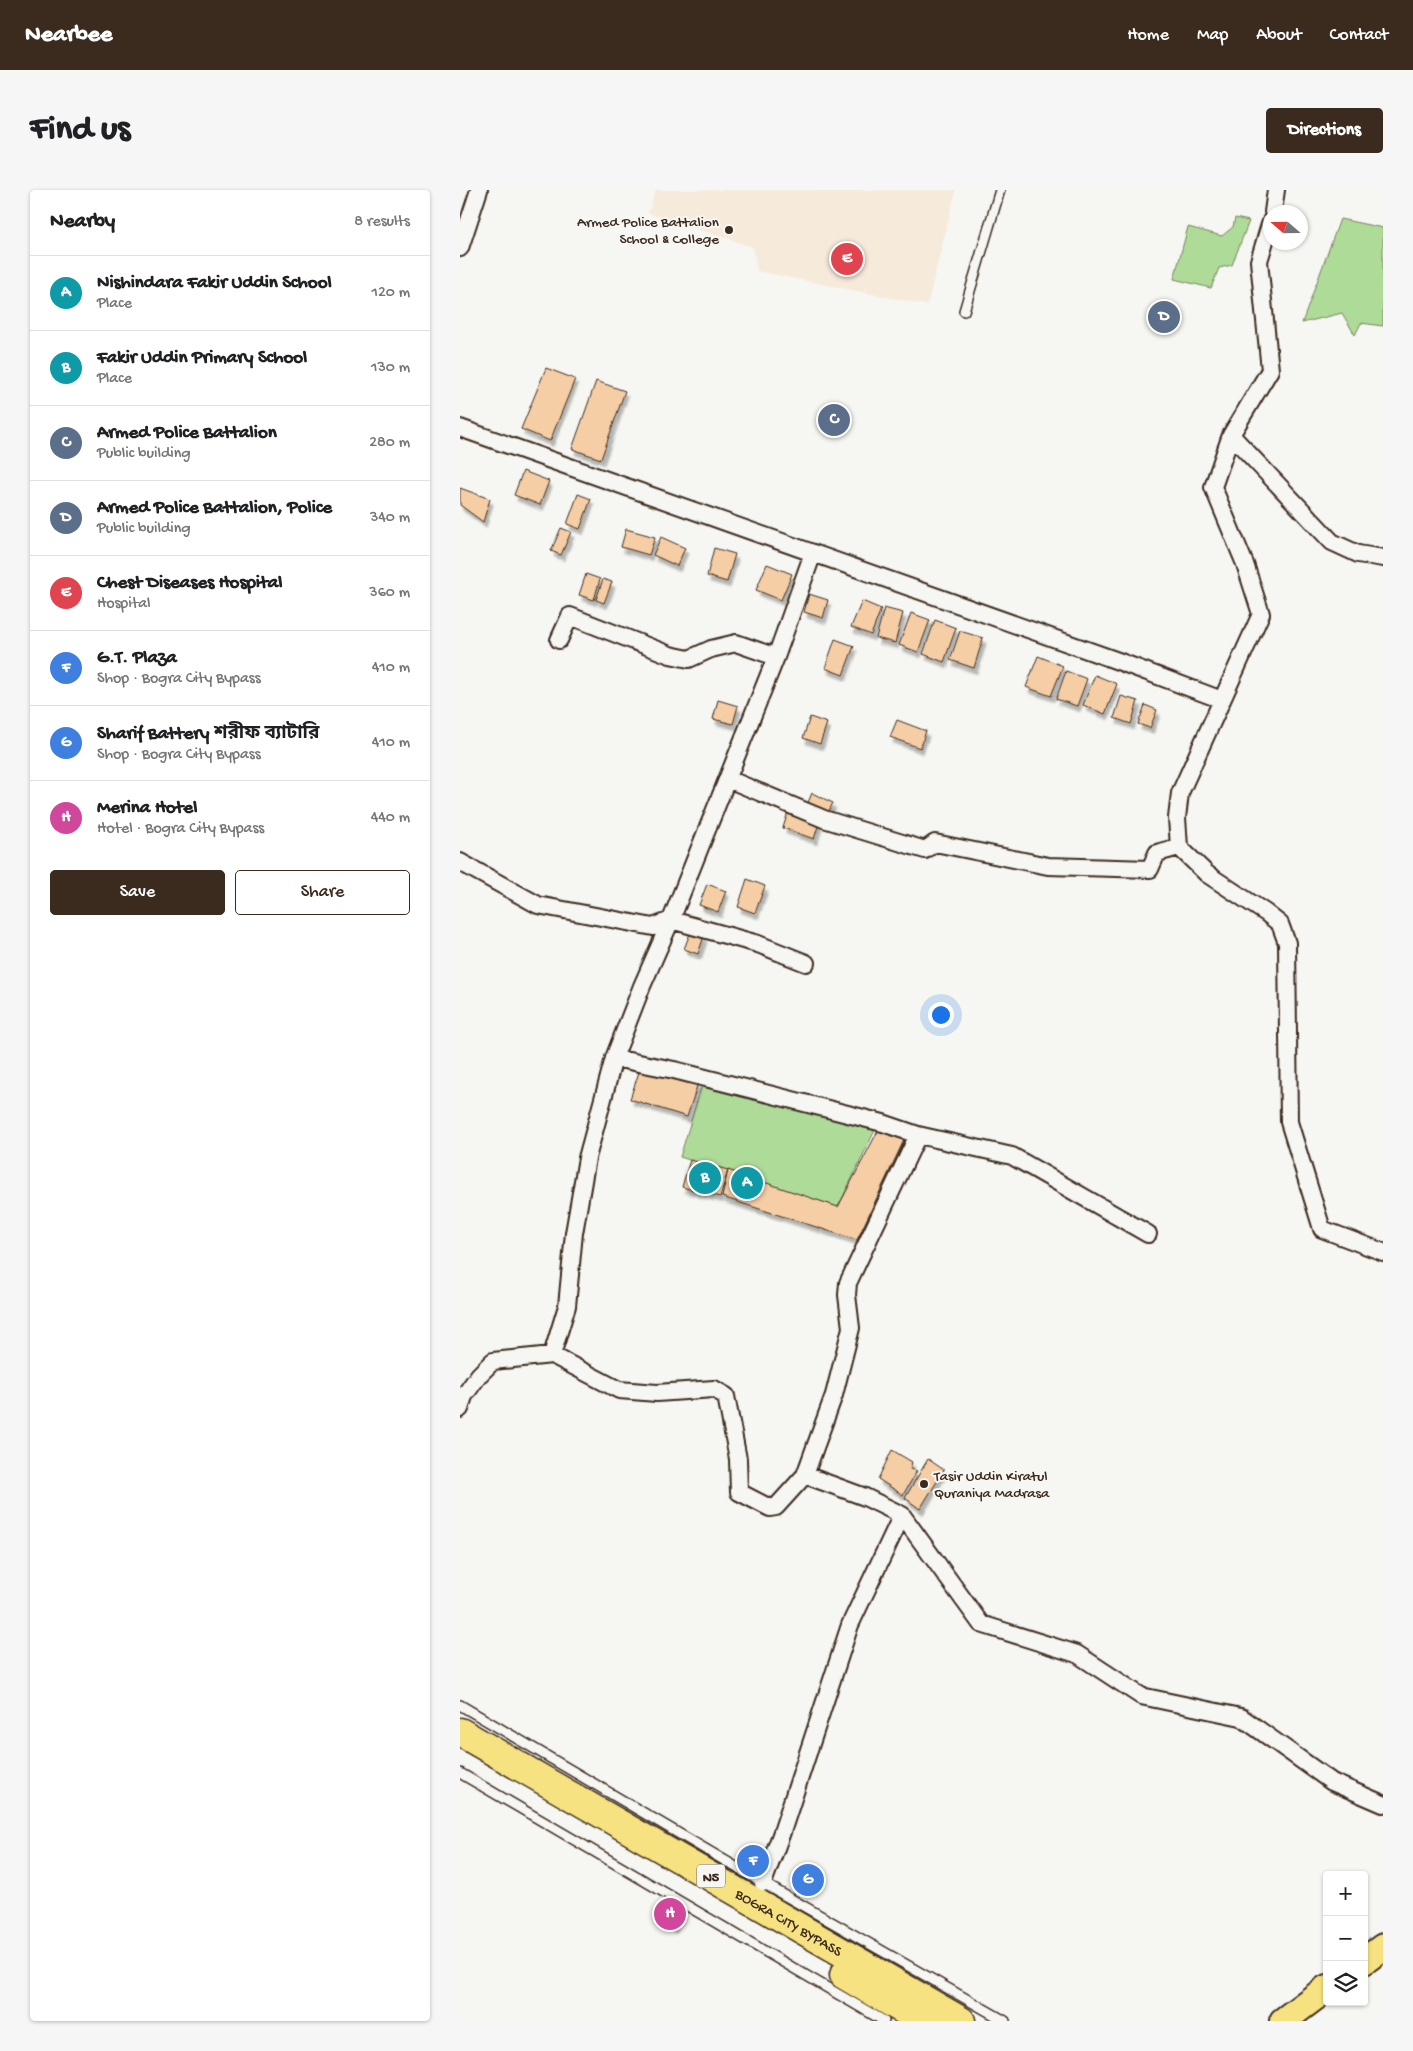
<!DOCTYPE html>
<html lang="en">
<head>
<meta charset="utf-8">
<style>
  :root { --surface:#fff; --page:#f6f6f6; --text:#202124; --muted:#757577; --line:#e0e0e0; --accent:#3b2a1e }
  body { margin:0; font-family:"Gochi Hand","Noto Sans Bengali",sans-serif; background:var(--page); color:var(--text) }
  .controls { position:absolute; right:15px; bottom:15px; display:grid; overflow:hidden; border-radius:5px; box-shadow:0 1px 4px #0004 }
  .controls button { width:45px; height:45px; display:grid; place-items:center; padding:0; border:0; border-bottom:1px solid var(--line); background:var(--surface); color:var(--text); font:25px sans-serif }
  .compass { position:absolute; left:803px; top:15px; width:45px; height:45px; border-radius:50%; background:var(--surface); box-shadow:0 1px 4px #0004; rotate:290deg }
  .you { position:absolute; left:480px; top:824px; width:18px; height:18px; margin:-12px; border:4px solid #fff; border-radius:50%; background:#1a73e8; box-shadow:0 0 0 8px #1a73e833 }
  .badge { display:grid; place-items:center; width:32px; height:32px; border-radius:50%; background:var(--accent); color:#fff; font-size:16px; font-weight:700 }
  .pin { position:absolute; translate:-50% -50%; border:2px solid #fff; box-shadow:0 1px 5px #0006 }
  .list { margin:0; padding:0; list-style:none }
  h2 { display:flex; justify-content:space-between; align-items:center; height:65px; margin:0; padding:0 20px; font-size:21px }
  h2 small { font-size:16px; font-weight:400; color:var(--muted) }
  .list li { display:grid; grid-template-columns:32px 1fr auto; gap:15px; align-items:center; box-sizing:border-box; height:75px; padding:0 20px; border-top:1px solid var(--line) }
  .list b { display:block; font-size:19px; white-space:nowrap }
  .list p { margin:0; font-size:16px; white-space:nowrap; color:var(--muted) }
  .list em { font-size:16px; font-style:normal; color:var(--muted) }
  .actions { display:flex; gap:10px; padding:15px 20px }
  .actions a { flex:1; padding:11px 0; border:1px solid var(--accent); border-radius:5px; text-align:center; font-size:18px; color:var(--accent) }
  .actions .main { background:var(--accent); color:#fff }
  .icon { flex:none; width:28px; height:28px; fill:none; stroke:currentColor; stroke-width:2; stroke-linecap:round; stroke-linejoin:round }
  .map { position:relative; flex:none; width:923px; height:1831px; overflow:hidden; border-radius:5px }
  header { display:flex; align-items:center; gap:30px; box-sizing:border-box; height:70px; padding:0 25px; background:var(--accent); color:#fff }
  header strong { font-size:24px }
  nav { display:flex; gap:28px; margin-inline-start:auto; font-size:18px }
  .intro { display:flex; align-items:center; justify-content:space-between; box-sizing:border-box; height:120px; padding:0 30px }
  h1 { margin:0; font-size:35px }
  .button { padding:12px 22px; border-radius:5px; background:var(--accent); color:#fff; font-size:18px; font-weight:700 }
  main { display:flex; gap:30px; padding:0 30px }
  aside { flex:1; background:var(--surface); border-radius:5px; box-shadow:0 1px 4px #0004 }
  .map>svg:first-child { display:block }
  .built { fill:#f6eadb }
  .green { fill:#afdb99; stroke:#75825c }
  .building { fill:#f6cea5; stroke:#3b2a1e; filter:url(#shadow) }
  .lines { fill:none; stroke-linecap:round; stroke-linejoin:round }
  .lane-casing { stroke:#3b2a1e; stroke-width:12 }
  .street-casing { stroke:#3b2a1e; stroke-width:20 }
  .primary-casing { stroke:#3b2a1e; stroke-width:30 }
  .highway-casing { stroke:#3b2a1e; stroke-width:31 }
  .lane { stroke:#f6f6f2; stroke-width:9 }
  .street { stroke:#f6f6f2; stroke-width:16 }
  .primary { stroke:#f7e281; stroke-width:26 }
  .highway { stroke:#f7e281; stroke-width:28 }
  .poi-dot { fill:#3b2a1e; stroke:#f6f6f2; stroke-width:2 }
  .labels { text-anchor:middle; stroke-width:4; stroke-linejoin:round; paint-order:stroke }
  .shield { fill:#f6f6f2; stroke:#73675e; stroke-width:1 }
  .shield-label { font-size:14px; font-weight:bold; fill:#3b2a1e }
  .poi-label { font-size:15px; fill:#3b2a1e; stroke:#f6f6f2; text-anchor:end }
  .street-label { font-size:15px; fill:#3b2a1e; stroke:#f6f6f2 }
</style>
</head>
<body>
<header>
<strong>Nearbee</strong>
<nav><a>Home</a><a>Map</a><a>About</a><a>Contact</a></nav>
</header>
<div class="intro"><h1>Find us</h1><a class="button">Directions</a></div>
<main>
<aside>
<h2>Nearby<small>8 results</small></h2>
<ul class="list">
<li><span class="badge" style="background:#0f9aa8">A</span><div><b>Nishindara Fakir Uddin School</b><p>Place</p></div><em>120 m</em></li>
<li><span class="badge" style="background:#0f9aa8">B</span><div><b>Fakir Uddin Primary School</b><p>Place</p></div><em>130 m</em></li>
<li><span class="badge" style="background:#5c6f8a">C</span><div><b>Armed Police Battalion</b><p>Public building</p></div><em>280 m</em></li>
<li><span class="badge" style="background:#5c6f8a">D</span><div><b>Armed Police Battalion, Police</b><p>Public building</p></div><em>340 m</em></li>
<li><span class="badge" style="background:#e0444e">E</span><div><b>Chest Diseases Hospital</b><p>Hospital</p></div><em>360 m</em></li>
<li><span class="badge" style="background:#3f7fe0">F</span><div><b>G.T. Plaza</b><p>Shop · Bogra City Bypass</p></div><em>410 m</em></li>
<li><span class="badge" style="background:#3f7fe0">G</span><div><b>Sharif Battery শরীফ ব্যাটারি</b><p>Shop · Bogra City Bypass</p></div><em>410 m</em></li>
<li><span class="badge" style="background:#d1479c">H</span><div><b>Merina Hotel</b><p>Hotel · Bogra City Bypass</p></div><em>440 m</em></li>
</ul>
<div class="actions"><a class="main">Save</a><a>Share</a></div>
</aside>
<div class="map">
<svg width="923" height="1831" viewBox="0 0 923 1831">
  <defs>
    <filter id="shadow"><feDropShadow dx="3" dy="5.5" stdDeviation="1" flood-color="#0004"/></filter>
  </defs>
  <rect width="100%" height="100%" fill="#f6f6f2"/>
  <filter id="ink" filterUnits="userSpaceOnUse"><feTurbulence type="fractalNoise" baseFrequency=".02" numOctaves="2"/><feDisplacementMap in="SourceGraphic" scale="10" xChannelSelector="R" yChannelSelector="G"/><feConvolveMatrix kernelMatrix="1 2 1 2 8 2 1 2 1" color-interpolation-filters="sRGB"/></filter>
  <g filter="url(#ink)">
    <path class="built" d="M 196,0 L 496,0 L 467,115 L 297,81 L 293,57 L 188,23 Z"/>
    <path class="green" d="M 775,28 L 789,31 L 772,75 L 759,78 L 751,98 L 714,89 L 728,37 L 762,46 L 773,37 Z
      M 880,29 L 923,38 L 923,136 L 901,133 L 895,145 L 882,123 L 842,133 Z
      M 243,891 L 417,936 L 378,1017 L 220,967 Z"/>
    <path class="building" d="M 86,178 L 115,189 L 90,251 L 61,239 Z
      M 136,191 L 165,201 L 141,269 L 112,259 Z
      M 63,281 L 89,291 L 80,315 L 54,305 Z
      M 0,298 L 30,309 L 23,332 L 0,315 Z
      M 118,304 L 131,309 L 120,339 L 107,334 Z
      M 101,338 L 111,342 L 101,365 L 91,361 Z
      M 166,339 L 195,347 L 189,365 L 161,357 Z
      M 201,347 L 225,358 L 217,376 L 193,365 Z
      M 254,358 L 275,364 L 267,392 L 247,386 Z
      M 307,374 L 332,384 L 321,410 L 296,400 Z
      M 126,384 L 140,389 L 134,410 L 119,405 Z
      M 143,389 L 152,392 L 144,413 L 136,410 Z
      M 349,404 L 368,410 L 363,428 L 344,422 Z
      M 402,411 L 421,419 L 411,445 L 391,437 Z
      M 424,418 L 443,423 L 435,453 L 416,448 Z
      M 451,423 L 470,430 L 458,462 L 439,455 Z
      M 475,430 L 496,438 L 484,472 L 463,464 Z
      M 500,441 L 523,448 L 514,478 L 490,470 Z
      M 375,449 L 394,456 L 383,485 L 365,478 Z
      M 578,466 L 603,476 L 591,506 L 566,497 Z
      M 606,481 L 627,489 L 617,516 L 596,509 Z
      M 635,485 L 657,494 L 645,524 L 623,515 Z
      M 661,506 L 678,511 L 671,534 L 654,528 Z
      M 258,510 L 278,516 L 273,534 L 253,529 Z
      M 685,515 L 697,520 L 690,538 L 678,534 Z
      M 350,527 L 367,533 L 360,554 L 343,548 Z
      M 437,530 L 466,541 L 460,558 L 430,547 Z
      M 352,603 L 373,613 L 367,624 L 347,615 Z
      M 328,622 L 359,633 L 354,649 L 323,638 Z
      M 287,689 L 305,696 L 295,723 L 278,717 Z
      M 247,694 L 266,701 L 258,722 L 239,715 Z
      M 231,741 L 244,746 L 238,764 L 224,759 Z
      M 181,876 L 238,893 L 227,927 L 170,909 Z
      M 420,937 L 445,948 L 397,1050 L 262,1007 L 268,980 L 378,1017 Z
      M 230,970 L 268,980 L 260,1007 L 222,997 Z
      M 432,1260 L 452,1272 L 450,1279 L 457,1281 L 443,1305 L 418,1289 Z
      M 468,1269 L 484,1280 L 460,1319 L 445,1308 Z
      M 206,1710 L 224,1721 L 213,1738 L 196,1727 Z"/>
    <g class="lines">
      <defs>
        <path id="lane" d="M 504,121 L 540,0
          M 0,1515 L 303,1693 L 545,1831
          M 0,1583 L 424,1831"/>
        <path id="street" d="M 813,22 L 816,0
          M 811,31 L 799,71 L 810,180 L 771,245 L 753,297 L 785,374 L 801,424 L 720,603 L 717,628 L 719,657 L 747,684 L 806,723 L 820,734 L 827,753 L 829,932 L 862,1039 L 923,1062
          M 0,58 L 19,0
          M 0,238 L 658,471 L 762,510
          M 771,245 L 872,352 L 898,364 L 923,368
          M 99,450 L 110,426 L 210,465 L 229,469 L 251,459 L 276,453 L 316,467
          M 268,589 L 364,629 L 465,660 L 475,653 L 588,676 L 690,679 L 697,663 L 719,657
          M 0,672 L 78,715 L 193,737 L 211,730 L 298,754 L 346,773
          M 154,868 L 214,880 L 423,933 L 458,945 L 552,966 L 688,1044
          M 92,1165 L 107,1116 L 114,1043 L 127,968 L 154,868 L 182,796 L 211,730 L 316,467 L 353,363
          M 0,1219 L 4,1206 L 19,1185 L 33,1171 L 92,1165 L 159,1200 L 197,1203 L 254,1199 L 266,1206 L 278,1269 L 279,1302 L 310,1318 L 316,1317 L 345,1285 L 405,1307 L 442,1325 L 521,1434 L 617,1464 L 681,1506 L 781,1527 L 872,1592 L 923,1614
          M 345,1285 L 374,1205 L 391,1138 L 387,1105 L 388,1093 L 458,945
          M 303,1693 L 322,1642 L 390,1435 L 442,1325"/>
        <path id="primary" d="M 904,1771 L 923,1757
          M 823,1831 L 867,1798"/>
        <g id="highway">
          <path id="s1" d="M 0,1542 L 501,1831"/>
          <path d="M 384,1785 L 462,1831"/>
        </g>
      </defs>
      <use href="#lane" class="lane-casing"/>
      <use href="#street" class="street-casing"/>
      <use href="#primary" class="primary-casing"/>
      <use href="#highway" class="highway-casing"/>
      <use href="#lane" class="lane"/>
      <use href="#street" class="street"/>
      <use href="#primary" class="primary"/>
      <use href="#highway" class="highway"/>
    </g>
  </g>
  <g class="poi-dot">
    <circle cx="269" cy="40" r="5"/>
    <circle cx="464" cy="1294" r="5"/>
  </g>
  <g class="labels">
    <rect class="shield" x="237" y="1674.5" width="28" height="23" rx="4"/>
    <g class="shield-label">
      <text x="251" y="1691">N5</text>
    </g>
    <g class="poi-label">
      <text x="259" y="36">Armed Police Battalion<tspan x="259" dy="17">School &amp; College</tspan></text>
      <text x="474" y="1290" text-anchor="start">Tasir Uddin Kiratul<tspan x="474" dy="17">Quraniya Madrasa</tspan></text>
    </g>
    <g class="street-label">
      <text dy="5" stroke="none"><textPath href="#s1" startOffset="380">BOGRA CITY BYPASS</textPath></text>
    </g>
  </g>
</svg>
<div class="controls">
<button>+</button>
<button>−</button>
<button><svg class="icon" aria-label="layers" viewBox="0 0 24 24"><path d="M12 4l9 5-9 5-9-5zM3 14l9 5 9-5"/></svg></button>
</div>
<svg class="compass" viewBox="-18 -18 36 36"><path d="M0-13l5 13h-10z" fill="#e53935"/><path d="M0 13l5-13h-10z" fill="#757577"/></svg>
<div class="you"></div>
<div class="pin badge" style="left:287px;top:993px;background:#0f9aa8">A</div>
<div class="pin badge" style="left:245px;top:988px;background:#0f9aa8">B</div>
<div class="pin badge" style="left:374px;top:230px;background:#5c6f8a">C</div>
<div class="pin badge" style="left:704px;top:127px;background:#5c6f8a">D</div>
<div class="pin badge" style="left:387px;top:69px;background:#e0444e">E</div>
<div class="pin badge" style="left:293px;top:1671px;background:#3f7fe0">F</div>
<div class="pin badge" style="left:348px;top:1690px;background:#3f7fe0">G</div>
<div class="pin badge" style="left:210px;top:1724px;background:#d1479c">H</div>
</div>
</main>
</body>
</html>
